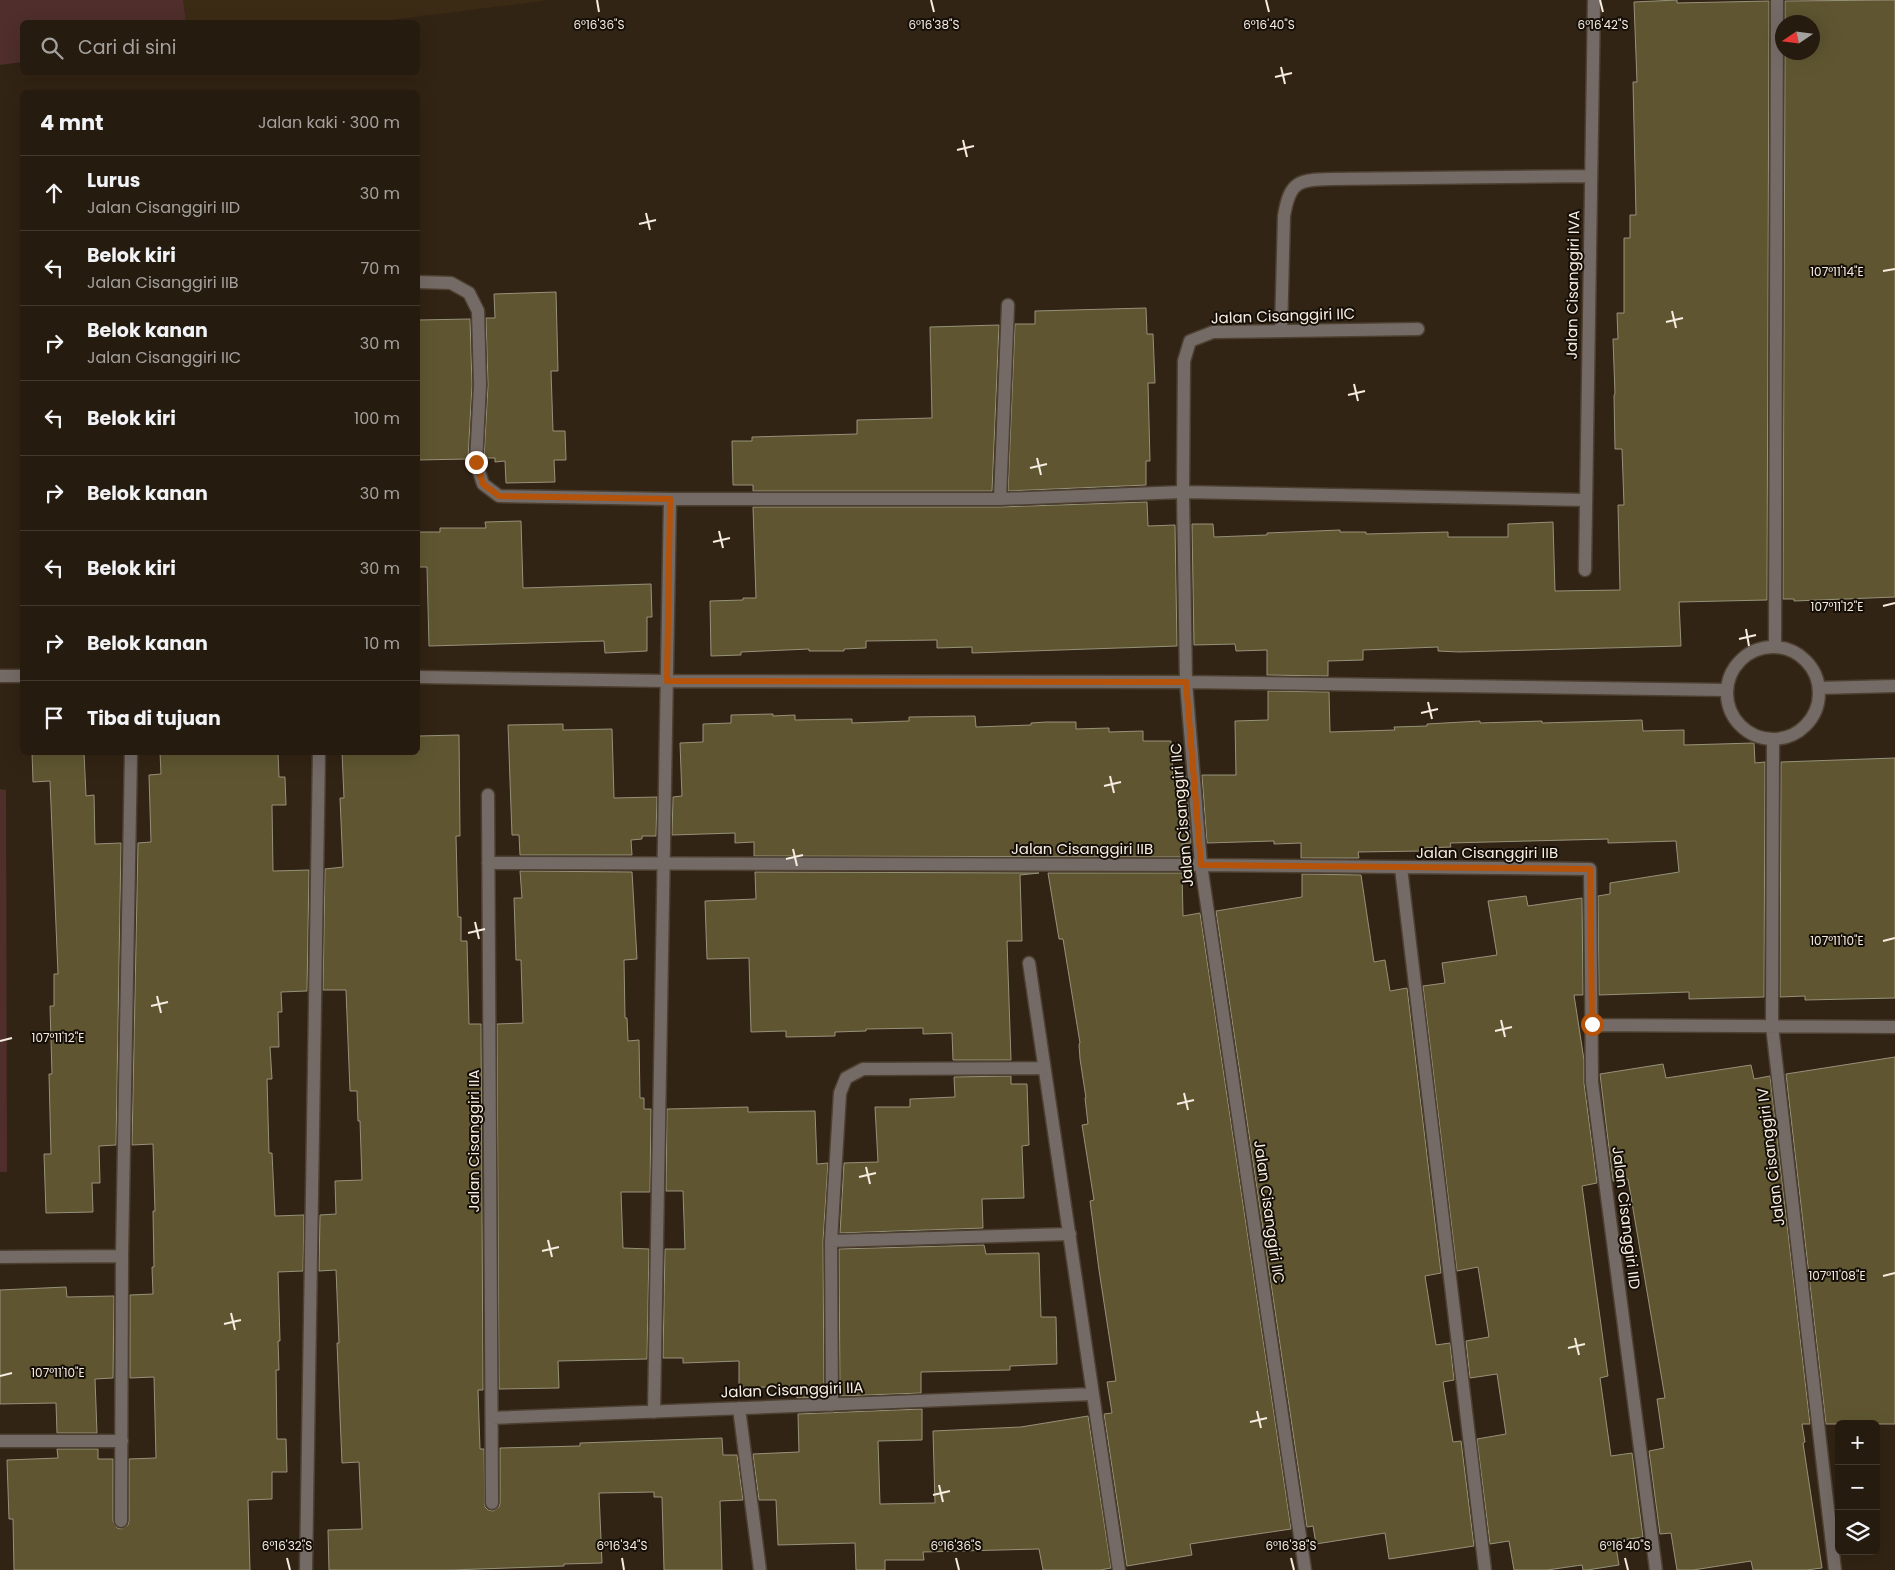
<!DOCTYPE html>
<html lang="id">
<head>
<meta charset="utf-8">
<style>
  :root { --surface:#261b0f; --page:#2e2418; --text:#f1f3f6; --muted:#a4a19e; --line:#42392f }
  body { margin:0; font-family:Poppins,sans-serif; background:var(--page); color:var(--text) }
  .controls { position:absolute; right:15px; bottom:15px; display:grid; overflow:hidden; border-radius:8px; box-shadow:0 5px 20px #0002 }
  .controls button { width:45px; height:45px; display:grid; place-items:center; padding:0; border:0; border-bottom:1px solid var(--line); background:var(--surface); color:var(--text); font:25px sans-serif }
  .compass { position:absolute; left:1775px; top:15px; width:45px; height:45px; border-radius:50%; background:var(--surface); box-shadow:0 5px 20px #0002; rotate:257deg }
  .stop { position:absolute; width:15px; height:15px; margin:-11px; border:4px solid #b45309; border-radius:50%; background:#fff }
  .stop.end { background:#b45309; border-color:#fff; box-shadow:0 1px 5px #0008 }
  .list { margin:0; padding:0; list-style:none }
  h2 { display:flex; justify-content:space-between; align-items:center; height:65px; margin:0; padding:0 20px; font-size:21px }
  h2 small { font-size:16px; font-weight:400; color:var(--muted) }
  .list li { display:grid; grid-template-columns:32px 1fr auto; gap:15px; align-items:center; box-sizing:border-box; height:75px; padding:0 20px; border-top:1px solid var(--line) }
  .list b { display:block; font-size:19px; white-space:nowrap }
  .list p { margin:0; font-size:16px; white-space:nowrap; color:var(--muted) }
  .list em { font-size:16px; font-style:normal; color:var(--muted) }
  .icon { flex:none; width:28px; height:28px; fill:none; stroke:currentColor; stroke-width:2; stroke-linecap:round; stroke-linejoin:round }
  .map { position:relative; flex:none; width:1895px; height:1570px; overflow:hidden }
  .search { position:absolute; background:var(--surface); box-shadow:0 5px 20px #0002; left:20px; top:20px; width:400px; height:55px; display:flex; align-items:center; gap:12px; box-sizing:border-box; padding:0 18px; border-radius:8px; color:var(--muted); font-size:19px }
  .panel { position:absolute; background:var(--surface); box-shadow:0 5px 20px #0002; left:20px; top:90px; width:400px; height:665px; border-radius:8px }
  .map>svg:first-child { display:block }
  .built { fill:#3c2b14 }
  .green { fill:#4f2e2b }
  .building { fill:#5f5631; stroke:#97917a }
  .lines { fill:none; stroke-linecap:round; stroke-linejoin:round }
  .minor-casing { stroke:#4d4031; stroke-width:15 }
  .minor { stroke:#756b66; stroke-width:12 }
  .route { stroke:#b45309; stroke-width:6 }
  .ticks { fill:none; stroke:#f6ede2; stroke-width:2 }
  .labels { text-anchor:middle; stroke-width:4; stroke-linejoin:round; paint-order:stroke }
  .street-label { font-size:15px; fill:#f6ede2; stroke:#150f08 }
  .ticks-label { font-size:12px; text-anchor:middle; fill:#f6ede2; stroke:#150f08; stroke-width:4; stroke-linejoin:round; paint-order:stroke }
</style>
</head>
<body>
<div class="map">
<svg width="1895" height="1570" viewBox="0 0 1895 1570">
  <rect width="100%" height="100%" fill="#322414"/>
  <path class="built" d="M 183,0 L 550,0 L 374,22 L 186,22 Z"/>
  <path class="green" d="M 0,0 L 183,0 L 186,22 L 22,22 L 22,62 L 0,65 Z
    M 0,789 L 6,790 L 7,1172 L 0,1172 Z"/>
  <path class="building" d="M 1677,0 L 1677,3 L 1769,1 L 1767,600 L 1679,602 L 1681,646 L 1459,652 L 1438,651 L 1438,647 L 1363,650 L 1363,660 L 1328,661 L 1328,676 L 1267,675 L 1267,650 L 1236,651 L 1235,644 L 1194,645 L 1192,524 L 1213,524 L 1214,537 L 1267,535 L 1267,533 L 1340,530 L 1340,532 L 1366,532 L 1366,534 L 1448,532 L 1448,537 L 1508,537 L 1508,524 L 1553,522 L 1555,591 L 1620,590 L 1618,505 L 1624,505 L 1622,449 L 1615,449 L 1614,395 L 1615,394 L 1613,339 L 1618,339 L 1617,313 L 1624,313 L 1624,238 L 1630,238 L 1630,215 L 1636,215 L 1633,82 L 1637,82 L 1634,2 Z
    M 1895,0 L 1895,597 L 1794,601 L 1794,599 L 1783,599 L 1785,52 L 1812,52 L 1812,22 L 1785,22 L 1785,1 Z
    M 556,292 L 558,371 L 551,371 L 553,431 L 565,431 L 566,460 L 554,460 L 555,482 L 506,483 L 505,461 L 495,462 L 495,458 L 484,458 L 488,385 L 486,318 L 495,318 L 494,294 Z
    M 1146,308 L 1147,334 L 1153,334 L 1155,383 L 1148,383 L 1150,461 L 1146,461 L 1146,485 L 1008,491 L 1015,324 L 1035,324 L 1035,311 Z
    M 470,319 L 472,385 L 468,459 L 418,460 L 418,320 Z
    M 999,325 L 992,491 L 753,491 L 753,485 L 733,485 L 732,441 L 752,441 L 752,437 L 857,434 L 857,420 L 932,418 L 930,327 Z
    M 1147,502 L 1148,526 L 1175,525 L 1177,646 L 972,653 L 972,647 L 937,648 L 937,640 L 866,641 L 866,648 L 844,649 L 844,651 L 809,651 L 809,649 L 741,652 L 741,655 L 711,656 L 710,601 L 743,600 L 743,598 L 756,598 L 753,507 L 1000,507 Z
    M 521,521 L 523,588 L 651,584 L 652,617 L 647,617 L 647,651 L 605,653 L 604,641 L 429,646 L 427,567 L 418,567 L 418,532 L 440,532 L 440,528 L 486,528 L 485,522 Z
    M 1268,691 L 1329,692 L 1330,732 L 1395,730 L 1394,727 L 1427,726 L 1427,724 L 1480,721 L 1480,723 L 1542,721 L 1542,723 L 1642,720 L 1643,731 L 1684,730 L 1684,745 L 1754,743 L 1755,763 L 1765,762 L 1764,997 L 1689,999 L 1689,992 L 1599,995 L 1598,896 L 1610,894 L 1610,883 L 1679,872 L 1676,841 L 1608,843 L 1608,839 L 1450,843 L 1451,847 L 1422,848 L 1422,851 L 1358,852 L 1359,858 L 1301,858 L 1301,843 L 1274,844 L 1274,841 L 1207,843 L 1202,775 L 1236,775 L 1235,721 L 1268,720 Z
    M 773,714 L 773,716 L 795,715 L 795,720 L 852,719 L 852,723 L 909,721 L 909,717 L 975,716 L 976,727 L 1031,725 L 1031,723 L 1046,722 L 1076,722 L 1076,729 L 1109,728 L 1109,732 L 1143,731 L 1143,741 L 1171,741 L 1173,776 L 1186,776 L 1191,843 L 1182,844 L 1182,857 L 754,856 L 754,842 L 735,843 L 735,833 L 672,835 L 673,797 L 682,796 L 680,743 L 703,742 L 703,724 L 731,723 L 731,715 Z
    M 563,724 L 563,730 L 612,729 L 614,798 L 657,797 L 656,836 L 642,836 L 642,839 L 631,840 L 632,855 L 520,855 L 519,835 L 512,835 L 508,725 Z
    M 459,735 L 460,836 L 456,836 L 458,917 L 461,917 L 461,941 L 467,941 L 469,1024 L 481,1024 L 483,1390 L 478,1390 L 480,1449 L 484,1449 L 485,1507 L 488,1510 L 493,1511 L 499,1507 L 500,1503 L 500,1448 L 580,1446 L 580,1443 L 722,1438 L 723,1455 L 737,1455 L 743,1500 L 720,1501 L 722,1570 L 664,1570 L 662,1497 L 654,1497 L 654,1492 L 599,1493 L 602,1563 L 564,1564 L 564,1566 L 451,1570 L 329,1570 L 328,1530 L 362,1529 L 359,1462 L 342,1463 L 337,1343 L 339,1343 L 336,1270 L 319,1271 L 320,1215 L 336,1214 L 335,1181 L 362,1180 L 360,1121 L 358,1121 L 357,1091 L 350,1091 L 346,990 L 323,990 L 325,869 L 343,867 L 340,798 L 344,798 L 342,752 L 418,752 L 418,736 Z
    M 32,752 L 84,752 L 86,796 L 94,795 L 95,844 L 121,843 L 116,1145 L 99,1146 L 100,1183 L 92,1183 L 93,1212 L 46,1213 L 44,1154 L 51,1154 L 49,1074 L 52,1074 L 50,1006 L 54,1006 L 54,974 L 58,974 L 50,781 L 33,782 Z
    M 160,752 L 278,752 L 279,777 L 285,777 L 286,805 L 272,805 L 273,871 L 309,870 L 307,991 L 281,992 L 282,1012 L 278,1012 L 279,1047 L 270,1047 L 272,1079 L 267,1079 L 269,1153 L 272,1153 L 275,1216 L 304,1215 L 303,1271 L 278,1272 L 280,1341 L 278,1341 L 279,1370 L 276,1370 L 277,1439 L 286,1439 L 287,1472 L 272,1472 L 272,1499 L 248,1500 L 250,1570 L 14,1570 L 13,1519 L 9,1519 L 7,1460 L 58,1458 L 57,1449 L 98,1449 L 98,1459 L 113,1459 L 113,1521 L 117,1528 L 121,1529 L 128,1525 L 129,1521 L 129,1459 L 156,1458 L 154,1377 L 130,1378 L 130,1295 L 153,1294 L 152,1267 L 154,1267 L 153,1211 L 155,1211 L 153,1144 L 132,1145 L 138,843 L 151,842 L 149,775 L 161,774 Z
    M 1895,758 L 1895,998 L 1805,1000 L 1805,996 L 1780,997 L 1781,762 Z
    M 520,871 L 632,872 L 637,959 L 624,960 L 625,1018 L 627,1018 L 628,1041 L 639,1040 L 640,1098 L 644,1098 L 644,1109 L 651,1109 L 650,1192 L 621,1192 L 623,1248 L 649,1249 L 647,1359 L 558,1361 L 559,1388 L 499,1389 L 497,1024 L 523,1023 L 521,960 L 516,960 L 514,898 L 522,898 Z
    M 755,872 L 1039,873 L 1020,875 L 1022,941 L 1007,941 L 1011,1060 L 953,1060 L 952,1033 L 923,1034 L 923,1028 L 866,1029 L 866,1031 L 835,1032 L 835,1036 L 786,1037 L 786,1031 L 751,1032 L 749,958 L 707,959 L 705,901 L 756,899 Z
    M 1048,873 L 1182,873 L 1183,916 L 1200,913 L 1291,1529 L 1190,1544 L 1192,1555 L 1127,1566 L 1104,1414 L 1112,1413 L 1107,1382 L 1116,1381 L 1099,1270 L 1090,1201 L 1094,1200 L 1082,1125 L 1088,1124 L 1085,1098 L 1086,1098 L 1080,1059 L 1079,1044 L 1080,1043 L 1063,939 L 1059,939 Z
    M 1302,874 L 1361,875 L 1374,962 L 1385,960 L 1390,991 L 1407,988 L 1441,1273 L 1425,1276 L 1436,1345 L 1450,1343 L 1454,1380 L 1443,1382 L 1453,1442 L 1461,1441 L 1474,1546 L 1389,1559 L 1385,1533 L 1316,1544 L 1313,1526 L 1307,1527 L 1216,911 L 1302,897 Z
    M 1526,896 L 1528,906 L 1582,898 L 1583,995 L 1574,995 L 1584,1060 L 1584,1083 L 1597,1183 L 1582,1186 L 1608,1376 L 1600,1378 L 1611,1456 L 1632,1453 L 1643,1537 L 1615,1541 L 1619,1565 L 1587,1570 L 1583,1570 L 1582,1565 L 1547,1570 L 1514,1570 L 1509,1541 L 1490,1544 L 1477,1439 L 1506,1434 L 1497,1374 L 1470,1378 L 1466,1341 L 1489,1337 L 1478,1267 L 1457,1271 L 1423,986 L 1445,983 L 1442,963 L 1497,955 L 1488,901 Z
    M 1895,1057 L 1895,1424 L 1826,1424 L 1786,1074 Z
    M 1663,1064 L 1666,1078 L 1751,1065 L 1754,1079 L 1770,1076 L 1810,1424 L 1802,1424 L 1805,1442 L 1803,1443 L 1822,1568 L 1806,1570 L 1753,1570 L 1751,1561 L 1693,1570 L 1677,1570 L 1671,1533 L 1660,1534 L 1649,1451 L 1664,1448 L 1657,1399 L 1665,1398 L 1628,1179 L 1613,1181 L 1600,1074 Z
    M 1011,1076 L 1011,1084 L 1027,1084 L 1029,1145 L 1022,1146 L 1024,1198 L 982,1199 L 983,1228 L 840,1233 L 844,1163 L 878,1162 L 875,1107 L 910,1107 L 910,1099 L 955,1097 L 954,1077 Z
    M 748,1107 L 748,1112 L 815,1111 L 817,1164 L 828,1163 L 823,1241 L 824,1397 L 797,1398 L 797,1386 L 739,1388 L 739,1361 L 683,1363 L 683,1358 L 663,1358 L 665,1249 L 685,1249 L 683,1191 L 666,1191 L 667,1109 Z
    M 984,1245 L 986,1254 L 1039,1253 L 1041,1317 L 1056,1317 L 1057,1364 L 1010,1366 L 1010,1370 L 921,1372 L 921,1393 L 840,1396 L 839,1249 Z
    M 66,1287 L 67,1297 L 114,1296 L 113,1378 L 95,1379 L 97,1433 L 57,1433 L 56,1403 L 0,1404 L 0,1290 Z
    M 922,1409 L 922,1440 L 878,1441 L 880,1504 L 935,1503 L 933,1431 L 1021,1427 L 1088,1416 L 1111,1568 L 1100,1570 L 1043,1570 L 1039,1549 L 923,1552 L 924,1560 L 885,1560 L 885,1570 L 856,1570 L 855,1543 L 778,1545 L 776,1500 L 759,1500 L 753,1454 L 799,1452 L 798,1414 Z"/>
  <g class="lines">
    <defs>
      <path id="minor" d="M 418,282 L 451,283 L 469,293 L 478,311 L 480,385 L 476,462 L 483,484 L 499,496 L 670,499 L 1000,499 L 1183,492 L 1586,500
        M 1281,331 L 1284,216 C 1290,180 1299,180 1332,179 L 1591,176
        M 1000,499 L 1008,305
        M 1585,570 L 1594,0
        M 1775,646 L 1777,0
        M1727 693a46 46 0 1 1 92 0a46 46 0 1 1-92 0Z
        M 0,676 L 22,676
        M 418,677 L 667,681 L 1186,682 L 1726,690
        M 1819,688 L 1895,686
        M 1773,739 L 1772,1026 L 1835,1570
        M 488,795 L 492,1503
        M 488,863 L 1201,865 L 1590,869 L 1592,1082 L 1656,1570
        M 1401,868 L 1485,1570
        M 1029,963 L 1119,1570
        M 1592,1025 L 1895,1027
        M 831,1241 L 1070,1234
        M 0,1257 L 122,1256
        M 832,1405 L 831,1241 L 840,1093 L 846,1078 L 863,1069 L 1044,1068
        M 739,1408 L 760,1570
        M 654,1412 L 670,499
        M 492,1418 L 1093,1394
        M 0,1441 L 122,1441
        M 121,1521 L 122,1256 L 131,752
        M 306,1570 L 319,752
        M 1305,1570 L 1201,865 L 1186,682 L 1183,492 L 1184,361 L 1190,341 L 1213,332 L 1418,329"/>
    </defs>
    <use href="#minor" class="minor-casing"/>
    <use href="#minor" class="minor"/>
  </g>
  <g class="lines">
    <path class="route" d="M 476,462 L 483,484 L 499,496 L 670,499 L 667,681 L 1186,682 L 1201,865 L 1590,869 L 1592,1024"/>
  </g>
  <path class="ticks" d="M 597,0 L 599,12M 931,0 L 934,12M 1266,0 L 1269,12M 1600,0 L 1603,12M 1281,67 L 1285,84M 1275,77 L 1292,73M 963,140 L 967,157M 957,150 L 974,146M 646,213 L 650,230M 639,224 L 656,220M 1883,271 L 1895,269M 1672,311 L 1676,328M 1666,322 L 1683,318M 1354,384 L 1358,401M 1348,395 L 1365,391M 1037,458 L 1041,475M 1030,468 L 1047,464M 719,531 L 723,548M 713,542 L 730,538M 1883,606 L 1895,603M 1746,629 L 1749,646M 1739,639 L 1756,635M 1428,702 L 1432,719M 1421,713 L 1438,709M 1110,776 L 1114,793M 1104,786 L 1121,782M 793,849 L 797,866M 786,859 L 803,855M 475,922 L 479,939M 468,933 L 485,929M 1883,941 L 1895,938M 157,996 L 161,1013M 151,1006 L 168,1002M 1501,1020 L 1505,1037M 1495,1031 L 1512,1027M 0,1041 L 12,1038M 1184,1093 L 1188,1110M 1177,1104 L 1194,1100M 866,1167 L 870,1184M 859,1177 L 876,1173M 548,1240 L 552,1257M 542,1251 L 559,1247M 1883,1276 L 1895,1273M 231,1313 L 235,1330M 224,1324 L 241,1320M 1575,1338 L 1579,1355M 1568,1348 L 1585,1344M 0,1376 L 12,1373M 1257,1411 L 1261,1428M 1250,1422 L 1267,1418M 939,1485 L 943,1502M 933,1495 L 950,1491M 287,1558 L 290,1570M 622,1558 L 624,1570M 956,1558 L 959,1570M 1291,1558 L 1294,1570M 1625,1558 L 1628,1570"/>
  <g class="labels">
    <g class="street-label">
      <text transform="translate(1573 285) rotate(-89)" y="5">Jalan Cisanggiri IVA</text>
      <text transform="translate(1283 316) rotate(-2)" y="5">Jalan Cisanggiri IIC</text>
      <text transform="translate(1182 815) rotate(-95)" y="5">Jalan Cisanggiri IIC</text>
      <text x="1082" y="854">Jalan Cisanggiri IIB</text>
      <text x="1487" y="858">Jalan Cisanggiri IIB</text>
      <text transform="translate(474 1141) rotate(-90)" y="5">Jalan Cisanggiri IIA</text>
      <text transform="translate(1771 1157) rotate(-97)" y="5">Jalan Cisanggiri IV</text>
      <text transform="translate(1269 1212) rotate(82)" y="5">Jalan Cisanggiri IIC</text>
      <text transform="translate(1626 1218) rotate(83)" y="5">Jalan Cisanggiri IID</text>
      <text transform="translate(792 1390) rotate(-2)" y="5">Jalan Cisanggiri IIA</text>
    </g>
  </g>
  <g class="ticks-label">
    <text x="599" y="29">6°16'36"S</text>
    <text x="934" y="29">6°16'38"S</text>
    <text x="1269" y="29">6°16'40"S</text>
    <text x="1603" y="29">6°16'42"S</text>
    <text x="1837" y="276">107°11'14"E</text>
    <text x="1837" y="611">107°11'12"E</text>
    <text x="1837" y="945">107°11'10"E</text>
    <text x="58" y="1042">107°11'12"E</text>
    <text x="1837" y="1280">107°11'08"E</text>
    <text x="58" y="1377">107°11'10"E</text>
    <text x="287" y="1550">6°16'32"S</text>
    <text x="622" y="1550">6°16'34"S</text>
    <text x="956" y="1550">6°16'36"S</text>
    <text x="1291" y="1550">6°16'38"S</text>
    <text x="1625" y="1550">6°16'40"S</text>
  </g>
</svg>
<div class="controls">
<button>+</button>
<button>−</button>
<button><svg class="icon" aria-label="layers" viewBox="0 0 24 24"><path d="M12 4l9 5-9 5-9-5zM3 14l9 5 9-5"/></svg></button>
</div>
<svg class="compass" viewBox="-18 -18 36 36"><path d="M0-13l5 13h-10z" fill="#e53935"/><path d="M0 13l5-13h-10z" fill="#a4a19e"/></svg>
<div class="stop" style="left:1592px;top:1024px"></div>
<div class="stop end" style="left:476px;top:462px"></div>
<div class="search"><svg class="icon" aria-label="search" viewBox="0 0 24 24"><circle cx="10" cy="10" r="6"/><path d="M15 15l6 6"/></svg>Cari di sini</div>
<section class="panel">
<h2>4 mnt<small>Jalan kaki · 300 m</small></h2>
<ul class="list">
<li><svg class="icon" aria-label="ahead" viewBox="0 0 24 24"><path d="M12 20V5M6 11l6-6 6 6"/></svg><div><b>Lurus</b><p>Jalan Cisanggiri IID</p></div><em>30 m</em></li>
<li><svg class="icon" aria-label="left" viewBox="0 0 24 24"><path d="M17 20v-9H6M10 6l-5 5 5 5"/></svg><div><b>Belok kiri</b><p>Jalan Cisanggiri IIB</p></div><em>70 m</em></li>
<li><svg class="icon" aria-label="right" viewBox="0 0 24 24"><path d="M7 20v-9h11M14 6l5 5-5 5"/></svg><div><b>Belok kanan</b><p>Jalan Cisanggiri IIC</p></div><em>30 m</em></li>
<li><svg class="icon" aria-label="left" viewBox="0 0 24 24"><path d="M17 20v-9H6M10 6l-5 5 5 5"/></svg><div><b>Belok kiri</b></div><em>100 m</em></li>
<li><svg class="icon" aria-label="right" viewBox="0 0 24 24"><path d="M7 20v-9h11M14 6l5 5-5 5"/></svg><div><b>Belok kanan</b></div><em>30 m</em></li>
<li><svg class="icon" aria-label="left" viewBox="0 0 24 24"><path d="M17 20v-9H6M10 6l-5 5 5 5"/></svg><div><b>Belok kiri</b></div><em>30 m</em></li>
<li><svg class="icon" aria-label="right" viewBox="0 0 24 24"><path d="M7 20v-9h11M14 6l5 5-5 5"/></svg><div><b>Belok kanan</b></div><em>10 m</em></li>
<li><svg class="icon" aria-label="arrive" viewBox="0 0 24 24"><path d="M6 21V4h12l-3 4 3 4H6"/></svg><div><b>Tiba di tujuan</b></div></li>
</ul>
</section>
</div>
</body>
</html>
